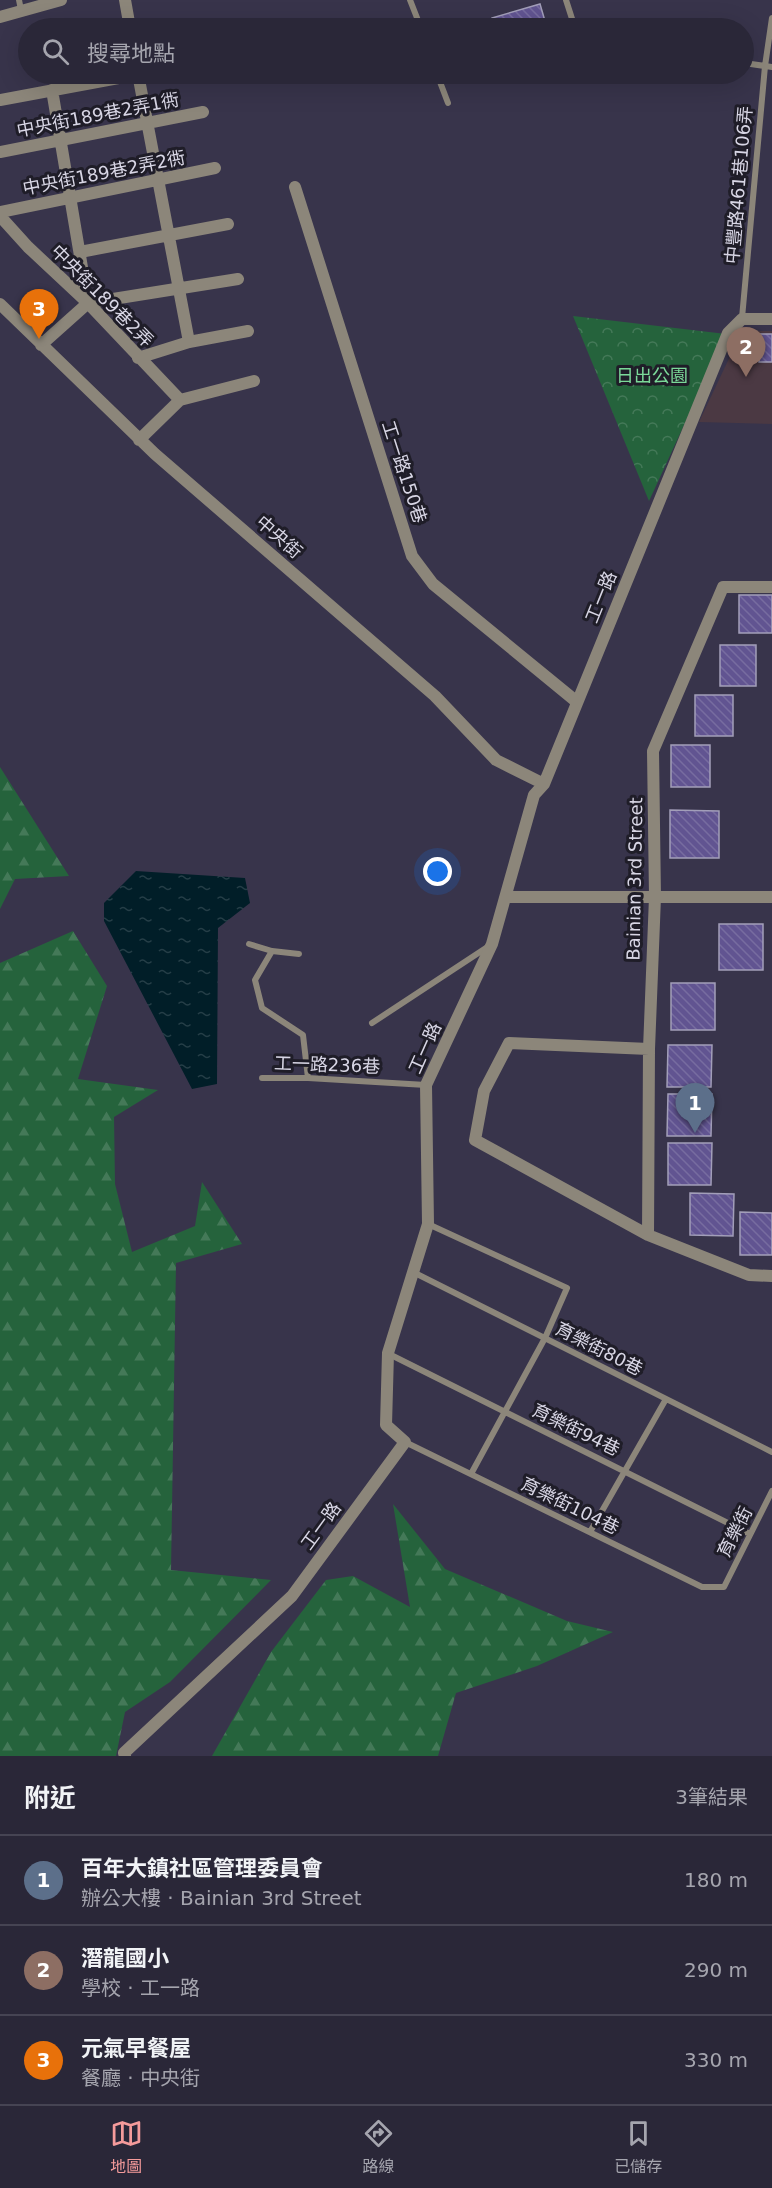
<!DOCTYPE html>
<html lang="zh-TW">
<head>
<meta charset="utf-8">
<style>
  :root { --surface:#2a2738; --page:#363343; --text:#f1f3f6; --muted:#a5a5ae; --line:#464453; --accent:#f59b9b }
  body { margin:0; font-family:"DejaVu Sans","Noto Sans TC",sans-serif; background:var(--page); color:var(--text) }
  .you { position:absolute; left:438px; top:872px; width:21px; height:21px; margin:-15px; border:4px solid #fff; border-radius:50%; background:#1a73e8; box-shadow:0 0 0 9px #1a73e833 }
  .badge { display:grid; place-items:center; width:39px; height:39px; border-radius:50%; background:var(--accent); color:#fff; font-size:20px; font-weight:700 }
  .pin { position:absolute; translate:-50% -50px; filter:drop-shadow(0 2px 3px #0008) }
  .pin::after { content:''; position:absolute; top:32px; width:21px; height:18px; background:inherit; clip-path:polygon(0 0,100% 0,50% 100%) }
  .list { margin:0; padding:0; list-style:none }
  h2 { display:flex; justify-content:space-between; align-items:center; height:78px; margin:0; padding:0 24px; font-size:26px }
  h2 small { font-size:20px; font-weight:400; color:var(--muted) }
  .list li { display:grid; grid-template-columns:39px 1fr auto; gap:18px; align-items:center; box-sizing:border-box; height:90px; padding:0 24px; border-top:2px solid var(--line) }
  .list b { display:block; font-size:22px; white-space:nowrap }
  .list p { margin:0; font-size:20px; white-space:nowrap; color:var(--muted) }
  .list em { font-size:20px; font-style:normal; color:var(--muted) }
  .icon { flex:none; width:33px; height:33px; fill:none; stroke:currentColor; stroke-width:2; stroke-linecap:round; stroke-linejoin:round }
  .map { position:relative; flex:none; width:772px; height:1756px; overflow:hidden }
  .search { position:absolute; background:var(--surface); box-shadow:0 6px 24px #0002; left:18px; right:18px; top:18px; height:66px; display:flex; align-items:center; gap:15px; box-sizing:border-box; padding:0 21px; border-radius:33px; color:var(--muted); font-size:22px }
  .sheet { height:348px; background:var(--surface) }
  nav { display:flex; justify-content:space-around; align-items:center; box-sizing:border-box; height:84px; border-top:2px solid var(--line); background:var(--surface); font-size:16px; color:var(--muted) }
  nav a { display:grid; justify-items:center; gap:3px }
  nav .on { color:var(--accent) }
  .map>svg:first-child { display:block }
  .education { fill:#4b3943 }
  .forest { fill:url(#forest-firs) }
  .park { fill:url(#park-crowns) }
  .water { fill:url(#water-ripples) }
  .building { fill:url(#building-back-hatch); stroke:#a29eb9; stroke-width:1.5 }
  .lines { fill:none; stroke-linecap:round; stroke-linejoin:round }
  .service { stroke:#8c867a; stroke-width:6 }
  .minor { stroke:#8c867a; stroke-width:12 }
  .labels { text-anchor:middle; stroke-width:6; stroke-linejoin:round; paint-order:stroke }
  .street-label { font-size:18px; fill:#d8d6e5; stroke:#1f1d28 }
  .park-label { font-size:18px; fill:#7bd999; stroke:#1f1d28 }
</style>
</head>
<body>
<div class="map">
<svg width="772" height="1756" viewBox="0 0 772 1756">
  <defs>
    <pattern id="forest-firs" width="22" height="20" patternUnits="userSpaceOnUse" patternTransform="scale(1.5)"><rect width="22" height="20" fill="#25633c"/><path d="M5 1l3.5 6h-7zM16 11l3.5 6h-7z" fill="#447958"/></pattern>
    <pattern id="park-crowns" width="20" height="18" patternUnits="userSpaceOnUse" patternTransform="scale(1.5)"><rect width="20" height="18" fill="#25633c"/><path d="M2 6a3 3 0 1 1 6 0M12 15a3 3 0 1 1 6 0" fill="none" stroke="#447958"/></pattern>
    <pattern id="water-ripples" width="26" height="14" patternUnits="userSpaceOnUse" patternTransform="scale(1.5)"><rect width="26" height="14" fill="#011e28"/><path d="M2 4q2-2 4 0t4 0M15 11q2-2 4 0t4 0" fill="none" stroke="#253e47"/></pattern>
    <pattern id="building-back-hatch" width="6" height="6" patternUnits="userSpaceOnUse" patternTransform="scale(1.5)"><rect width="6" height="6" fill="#615491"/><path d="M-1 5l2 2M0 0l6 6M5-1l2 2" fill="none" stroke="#776ca0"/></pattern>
  </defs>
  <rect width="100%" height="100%" fill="#38344b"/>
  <path class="education" d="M 742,331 L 772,331 L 772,424 L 699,422 Z"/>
  <path class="forest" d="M 0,767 L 69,876 L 15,879 L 0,909 Z
    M 73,931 L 107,986 L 78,1079 L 158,1090 L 114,1117 L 115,1184 L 132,1252 L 195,1226 L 202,1182 L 242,1244 L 176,1263 L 171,1570 L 271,1580 L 170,1682 L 125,1712 L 116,1756 L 0,1756 L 0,963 Z
    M 393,1504 L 445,1569 L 567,1621 L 613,1632 L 537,1666 L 456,1693 L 438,1756 L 212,1756 L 271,1652 L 326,1580 L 353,1576 L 410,1607 Z"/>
  <path class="park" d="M 573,316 L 726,334 L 649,501 Z"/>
  <path class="water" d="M 136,871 L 245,878 L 250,903 L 218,928 L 217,1084 L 192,1089 L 104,921 L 104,903 Z"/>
  <path class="building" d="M 540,4 L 547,28 L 495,28 L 492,18 Z
    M 759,334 L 772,334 L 772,362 L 759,362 Z
    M 739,595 L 772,595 L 772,633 L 739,633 Z
    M 720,645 L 756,645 L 756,686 L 720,686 Z
    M 695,695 L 733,695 L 733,736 L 695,736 Z
    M 671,745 L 710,745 L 710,787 L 671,787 Z
    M 670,810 L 719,811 L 719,858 L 670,858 Z
    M 719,924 L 763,924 L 763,970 L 719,970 Z
    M 671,983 L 715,983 L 715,1030 L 671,1030 Z
    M 668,1045 L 712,1045 L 711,1087 L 667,1087 Z
    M 668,1094 L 712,1094 L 711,1136 L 667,1136 Z
    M 668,1143 L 712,1143 L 711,1185 L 668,1185 Z
    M 690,1193 L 734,1194 L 733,1236 L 690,1235 Z
    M 740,1212 L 772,1213 L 772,1255 L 740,1255 Z"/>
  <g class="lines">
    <path class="service" d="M 19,0 L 21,10
      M 410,0 L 421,28
      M 566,0 L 575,28
      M 744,63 L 772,67
      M 437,74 L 448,103
      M 742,318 L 765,66 L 772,18
      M 249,944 L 272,951 L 255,980 L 262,1008 L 303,1035 L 308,1078
      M 272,951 L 299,954
      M 372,1023 L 489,946
      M 262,1078 L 308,1078 L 426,1085
      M 428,1224 L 567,1288 L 545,1338 L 471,1474
      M 413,1272 L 772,1452
      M 389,1354 L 750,1534
      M 405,1442 L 702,1587 L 724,1587 L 772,1491
      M 590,1532 L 666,1399"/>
    <path class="minor" d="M 125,0 L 130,28
      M 0,17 L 61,0
      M 138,74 L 189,342
      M 52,90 L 88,303
      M 0,100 L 140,74
      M 0,152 L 203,112
      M 295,187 L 412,556 L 433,584 L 577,702
      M 0,212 L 215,168
      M 0,216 L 28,247 L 88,303 L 180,400
      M 80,252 L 228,224
      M 88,303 L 238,279
      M 0,304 L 155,454 L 435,696 L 496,760 L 544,784
      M 41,345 L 88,303
      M 138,358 L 189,342 L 248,331
      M 139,440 L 180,400 L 254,381
      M 507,897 L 772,897
      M 649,1049 L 509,1043 L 484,1091 L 475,1140 L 648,1235 L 749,1275 L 772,1276
      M 648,1235 L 649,1049 L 655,897 L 653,751 L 723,587 L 772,587
      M 125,1756 L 124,1753 L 292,1596 L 405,1442 L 386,1425 L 388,1353 L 428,1224 L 426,1085 L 492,944 L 534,795 L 544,784 L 728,333 L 742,319 L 772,319"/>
  </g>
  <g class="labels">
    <g class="street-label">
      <text transform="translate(98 115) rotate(-11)" y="6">中央街189巷2弄1衖</text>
      <text transform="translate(104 173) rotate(-11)" y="6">中央街189巷2弄2衖</text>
      <text transform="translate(739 185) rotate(-85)" y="6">中豐路461巷106弄</text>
      <text transform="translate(102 296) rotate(45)" y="6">中央街189巷2弄</text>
      <text transform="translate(404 472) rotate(72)" y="6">工一路150巷</text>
      <text transform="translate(279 537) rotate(41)" y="6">中央街</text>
      <text transform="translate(601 597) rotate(-68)" y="6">工一路</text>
      <text transform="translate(635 879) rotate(-89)" y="6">Bainian 3rd Street</text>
      <text transform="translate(425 1048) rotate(-66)" y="6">工一路</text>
      <text transform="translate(327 1065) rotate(2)" y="6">工一路236巷</text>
      <text transform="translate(599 1349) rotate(27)" y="6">育樂街80巷</text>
      <text transform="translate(576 1430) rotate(26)" y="6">育樂街94巷</text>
      <text transform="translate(570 1506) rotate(26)" y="6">育樂街104巷</text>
      <text transform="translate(321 1526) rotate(-54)" y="6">工一路</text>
      <text transform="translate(735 1532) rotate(-63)" y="6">育樂街</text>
    </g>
    <g class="park-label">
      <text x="652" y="382">日出公園</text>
    </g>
  </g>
</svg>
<div class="you"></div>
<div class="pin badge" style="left:695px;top:1133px;background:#5c6f8a">1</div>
<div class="pin badge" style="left:746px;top:377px;background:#8d6e63">2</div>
<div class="pin badge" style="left:39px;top:339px;background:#e8710a">3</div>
<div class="search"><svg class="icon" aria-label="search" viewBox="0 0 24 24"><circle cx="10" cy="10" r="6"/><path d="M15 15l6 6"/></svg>搜尋地點</div>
</div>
<section class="sheet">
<h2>附近<small>3筆結果</small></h2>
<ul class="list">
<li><span class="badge" style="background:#5c6f8a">1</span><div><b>百年大鎮社區管理委員會</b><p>辦公大樓 · Bainian 3rd Street</p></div><em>180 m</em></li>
<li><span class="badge" style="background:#8d6e63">2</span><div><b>潛龍國小</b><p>學校 · 工一路</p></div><em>290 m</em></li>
<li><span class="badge" style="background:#e8710a">3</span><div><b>元氣早餐屋</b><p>餐廳 · 中央街</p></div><em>330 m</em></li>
</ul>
</section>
<nav>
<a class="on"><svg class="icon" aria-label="map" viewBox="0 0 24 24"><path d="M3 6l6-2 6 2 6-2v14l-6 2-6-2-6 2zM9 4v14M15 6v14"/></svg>地圖</a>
<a><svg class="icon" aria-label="directions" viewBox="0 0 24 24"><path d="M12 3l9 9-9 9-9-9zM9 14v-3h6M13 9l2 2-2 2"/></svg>路線</a>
<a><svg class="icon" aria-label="saved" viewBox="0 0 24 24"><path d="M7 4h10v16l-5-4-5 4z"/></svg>已儲存</a>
</nav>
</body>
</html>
